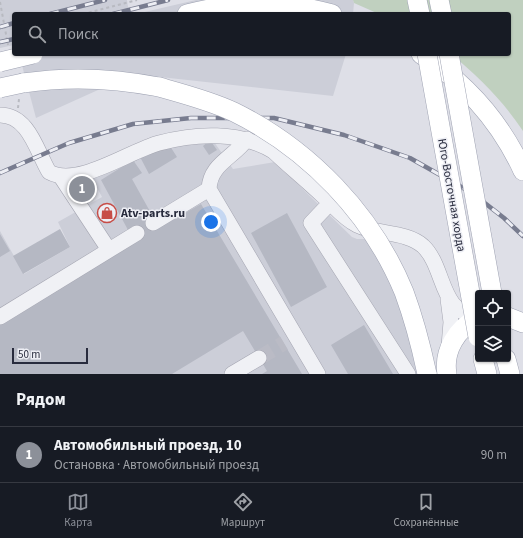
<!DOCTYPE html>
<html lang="ru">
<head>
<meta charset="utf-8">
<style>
  :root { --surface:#171b24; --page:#20242c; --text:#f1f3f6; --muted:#9ea1a6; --line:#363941; --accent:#8c9099 }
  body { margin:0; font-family:"Source Sans 3",sans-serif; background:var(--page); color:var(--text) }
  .controls { position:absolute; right:12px; bottom:12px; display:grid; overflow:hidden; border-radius:4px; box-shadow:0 1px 3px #0004 }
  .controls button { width:36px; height:36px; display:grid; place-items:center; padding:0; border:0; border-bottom:1px solid var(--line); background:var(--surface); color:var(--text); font:20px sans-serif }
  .scale { position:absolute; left:12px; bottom:10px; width:76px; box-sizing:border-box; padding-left:4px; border:2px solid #282b3d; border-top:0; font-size:11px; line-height:14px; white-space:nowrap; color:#282b3d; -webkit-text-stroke:3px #edeef4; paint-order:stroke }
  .you { position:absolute; left:211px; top:222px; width:14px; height:14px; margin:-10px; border:3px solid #fff; border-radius:50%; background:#1a73e8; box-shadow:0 0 0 6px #1a73e833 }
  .badge { display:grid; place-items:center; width:26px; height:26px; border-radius:50%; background:var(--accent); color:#fff; font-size:13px; font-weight:700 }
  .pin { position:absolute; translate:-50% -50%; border:2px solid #fff; box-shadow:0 1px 4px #0006 }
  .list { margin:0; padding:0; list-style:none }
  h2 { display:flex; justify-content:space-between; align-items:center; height:52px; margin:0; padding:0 16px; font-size:17px }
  h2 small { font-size:13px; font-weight:400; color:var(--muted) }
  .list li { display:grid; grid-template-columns:26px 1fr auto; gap:12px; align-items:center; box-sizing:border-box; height:56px; padding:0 16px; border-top:1px solid var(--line) }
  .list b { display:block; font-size:15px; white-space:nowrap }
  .list p { margin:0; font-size:13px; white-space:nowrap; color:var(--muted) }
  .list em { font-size:13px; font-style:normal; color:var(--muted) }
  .icon { flex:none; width:22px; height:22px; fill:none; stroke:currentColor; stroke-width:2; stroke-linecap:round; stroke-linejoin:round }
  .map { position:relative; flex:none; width:523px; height:374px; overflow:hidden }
  .search { position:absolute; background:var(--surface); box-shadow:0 1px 3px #0004; left:12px; right:12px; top:12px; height:44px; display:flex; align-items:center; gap:10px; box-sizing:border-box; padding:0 14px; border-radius:4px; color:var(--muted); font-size:15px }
  .sheet { height:108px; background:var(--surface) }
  nav { display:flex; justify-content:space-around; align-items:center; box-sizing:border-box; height:56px; border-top:1px solid var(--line); background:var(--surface); font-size:11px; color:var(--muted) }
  nav a { display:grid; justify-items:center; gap:2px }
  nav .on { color:var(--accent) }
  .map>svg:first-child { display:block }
  .built { fill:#ccced8 }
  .green { fill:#c0d0bf }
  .building { fill:#b5b8c3 }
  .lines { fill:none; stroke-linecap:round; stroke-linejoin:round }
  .minor-tunnel { stroke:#babbc5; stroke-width:15; stroke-dasharray:15 8; stroke-linecap:butt }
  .minor-casing { stroke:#a4a5b1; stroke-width:16 }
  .major-casing { stroke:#9ea2b2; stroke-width:20 }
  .path { stroke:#b8bac1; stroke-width:2; stroke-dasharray:3 3; stroke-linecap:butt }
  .minor { stroke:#f0f1f5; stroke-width:15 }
  .major { stroke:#fff; stroke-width:19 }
  .rail-casing { stroke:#787c8f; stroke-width:4.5 }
  .rail { stroke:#edeef4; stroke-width:3; stroke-dasharray:9; stroke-linecap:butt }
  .major-bridge-casing { stroke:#9ea2b2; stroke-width:20; stroke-linecap:butt }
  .major-bridge { stroke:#fff; stroke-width:19 }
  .labels { text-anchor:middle; stroke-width:3; stroke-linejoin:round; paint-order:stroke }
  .street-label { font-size:12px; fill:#282b3d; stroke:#edeef4 }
  .poi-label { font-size:12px; font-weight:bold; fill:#282b3d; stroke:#edeef4; text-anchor:start }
</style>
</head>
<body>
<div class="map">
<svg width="523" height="374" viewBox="0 0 523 374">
  <rect width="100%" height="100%" fill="#dedfe7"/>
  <path class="built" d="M 0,0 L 127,0 L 129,14 L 14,14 L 14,45 L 0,48 Z
    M 196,0 L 353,0 L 354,3 L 353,14 L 136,14 Z
    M 19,54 L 346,54 L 333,96 L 151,76 L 98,90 L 36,118 Z
    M 212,139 L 233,169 L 275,162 L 352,237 L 357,239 L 369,239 L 394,286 L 420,374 L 0,374 L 0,231 L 24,274 L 70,247 L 58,222 L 102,197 L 92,178 L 166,143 Z"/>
  <path class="green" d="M 353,0 L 523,0 L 523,131 C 504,102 478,76 451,54 L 509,54 L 509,14 L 379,14 L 354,3 Z"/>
  <path class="building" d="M 210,140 L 217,150 L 209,155 L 203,146 Z
    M 168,143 L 177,157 L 149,174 L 139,155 Z
    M 133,160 L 142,173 L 132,179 L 152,215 L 157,229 L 201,204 L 302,374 L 262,374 L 267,371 L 243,331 L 172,374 L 0,374 L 0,323 L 141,239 L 133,226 L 128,230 L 101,180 Z
    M 287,213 L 327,287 L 291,307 L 251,233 Z
    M 60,229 L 70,247 L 23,274 L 13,256 Z
    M 0,234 L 10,251 L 0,257 Z
    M 364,325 L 393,374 L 348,374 L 331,345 Z"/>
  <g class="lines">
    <path class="minor-tunnel" d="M 259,358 L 284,343"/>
    <defs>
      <path id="minor" d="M 0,115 C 29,115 37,152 49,172 C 78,188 129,151 159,143 C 196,133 239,131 273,151 C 289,166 306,180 323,196 C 334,206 343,218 357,225 C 377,235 406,231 423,246 C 446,268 439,314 478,316
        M 61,177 L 109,250
        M 209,189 L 318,374
        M 330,203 L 311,223 L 408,374
        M 153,223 L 209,189 C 210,164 233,158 247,139
        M 448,299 L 451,322 L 449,346
        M 0,317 L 137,233
        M 232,374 L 259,358"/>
      <path id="major" d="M 417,0 L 420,14
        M 439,0 L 442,14
        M 187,14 C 238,1 281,0 332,14
        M 421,54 C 466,83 501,123 523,171
        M 23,83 C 69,76 113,78 159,87
        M 508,317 L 523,323
        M 483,359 L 487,374
        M 506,359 L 510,374
        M 447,374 C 443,351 457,328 478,318"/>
    </defs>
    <use href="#minor" class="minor-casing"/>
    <use href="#major" class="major-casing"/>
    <path class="path" d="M 0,2 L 8,45
      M 83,14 L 137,0
      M 18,108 L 19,99"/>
    <use href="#minor" class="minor"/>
    <use href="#major" class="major"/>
    <defs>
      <path id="rail" d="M 50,14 L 105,0
        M 113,14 L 168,0
        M 0,27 L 14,23
        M 0,42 L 14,39
        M 0,173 L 69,143 L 133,124 L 191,118 L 274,118 L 344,135 L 410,158 L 472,193 L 504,218 L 523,236"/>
    </defs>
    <use href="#rail" class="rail-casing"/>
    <use href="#rail" class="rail"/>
    <defs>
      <path id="major-bridge" d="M 427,54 L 478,337
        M 449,54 L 492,293
        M 0,62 L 33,54
        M 159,87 C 184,94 211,101 234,112 C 309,149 372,214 404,292 C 414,319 421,346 427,374
        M 0,88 L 23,83"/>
    </defs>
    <use href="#major-bridge" class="major-bridge-casing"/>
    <use href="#major-bridge" class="major-bridge"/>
  </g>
  <defs>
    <symbol id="shop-ring" viewBox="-11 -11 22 22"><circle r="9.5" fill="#edeef4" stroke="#c74d47" stroke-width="1.5"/><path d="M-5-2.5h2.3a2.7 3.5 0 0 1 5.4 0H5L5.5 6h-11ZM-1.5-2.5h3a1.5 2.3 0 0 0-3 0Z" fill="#c74d47"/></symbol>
  </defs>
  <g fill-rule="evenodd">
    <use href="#shop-ring" x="96" y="202" width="22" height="22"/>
  </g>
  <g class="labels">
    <g class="street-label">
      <text transform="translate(452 195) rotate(80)" y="4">Юго-Восточная хорда</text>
    </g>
    <g class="poi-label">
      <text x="121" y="217">Atv-parts.ru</text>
    </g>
  </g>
</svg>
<div class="controls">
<button><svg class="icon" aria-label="locate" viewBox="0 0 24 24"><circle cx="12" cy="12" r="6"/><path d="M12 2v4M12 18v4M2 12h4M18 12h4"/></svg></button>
<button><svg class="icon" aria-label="layers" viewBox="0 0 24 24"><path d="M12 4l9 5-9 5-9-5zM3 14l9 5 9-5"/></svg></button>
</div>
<div class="scale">50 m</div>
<div class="you"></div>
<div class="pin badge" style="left:82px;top:189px">1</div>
<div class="search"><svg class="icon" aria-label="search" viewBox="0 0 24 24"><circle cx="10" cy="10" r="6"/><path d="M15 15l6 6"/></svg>Поиск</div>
</div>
<section class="sheet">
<h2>Рядом<small></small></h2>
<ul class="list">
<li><span class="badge">1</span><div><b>Автомобильный проезд, 10</b><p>Остановка · Автомобильный проезд</p></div><em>90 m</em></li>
</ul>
</section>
<nav>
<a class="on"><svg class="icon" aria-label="map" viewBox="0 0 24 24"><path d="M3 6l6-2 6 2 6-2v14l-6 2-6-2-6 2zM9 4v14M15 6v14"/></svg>Карта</a>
<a><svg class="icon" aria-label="directions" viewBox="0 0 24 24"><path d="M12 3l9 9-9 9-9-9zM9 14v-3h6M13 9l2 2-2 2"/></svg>Маршрут</a>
<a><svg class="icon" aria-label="saved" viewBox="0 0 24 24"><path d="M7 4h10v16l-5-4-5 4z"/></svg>Сохранённые</a>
</nav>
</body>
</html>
